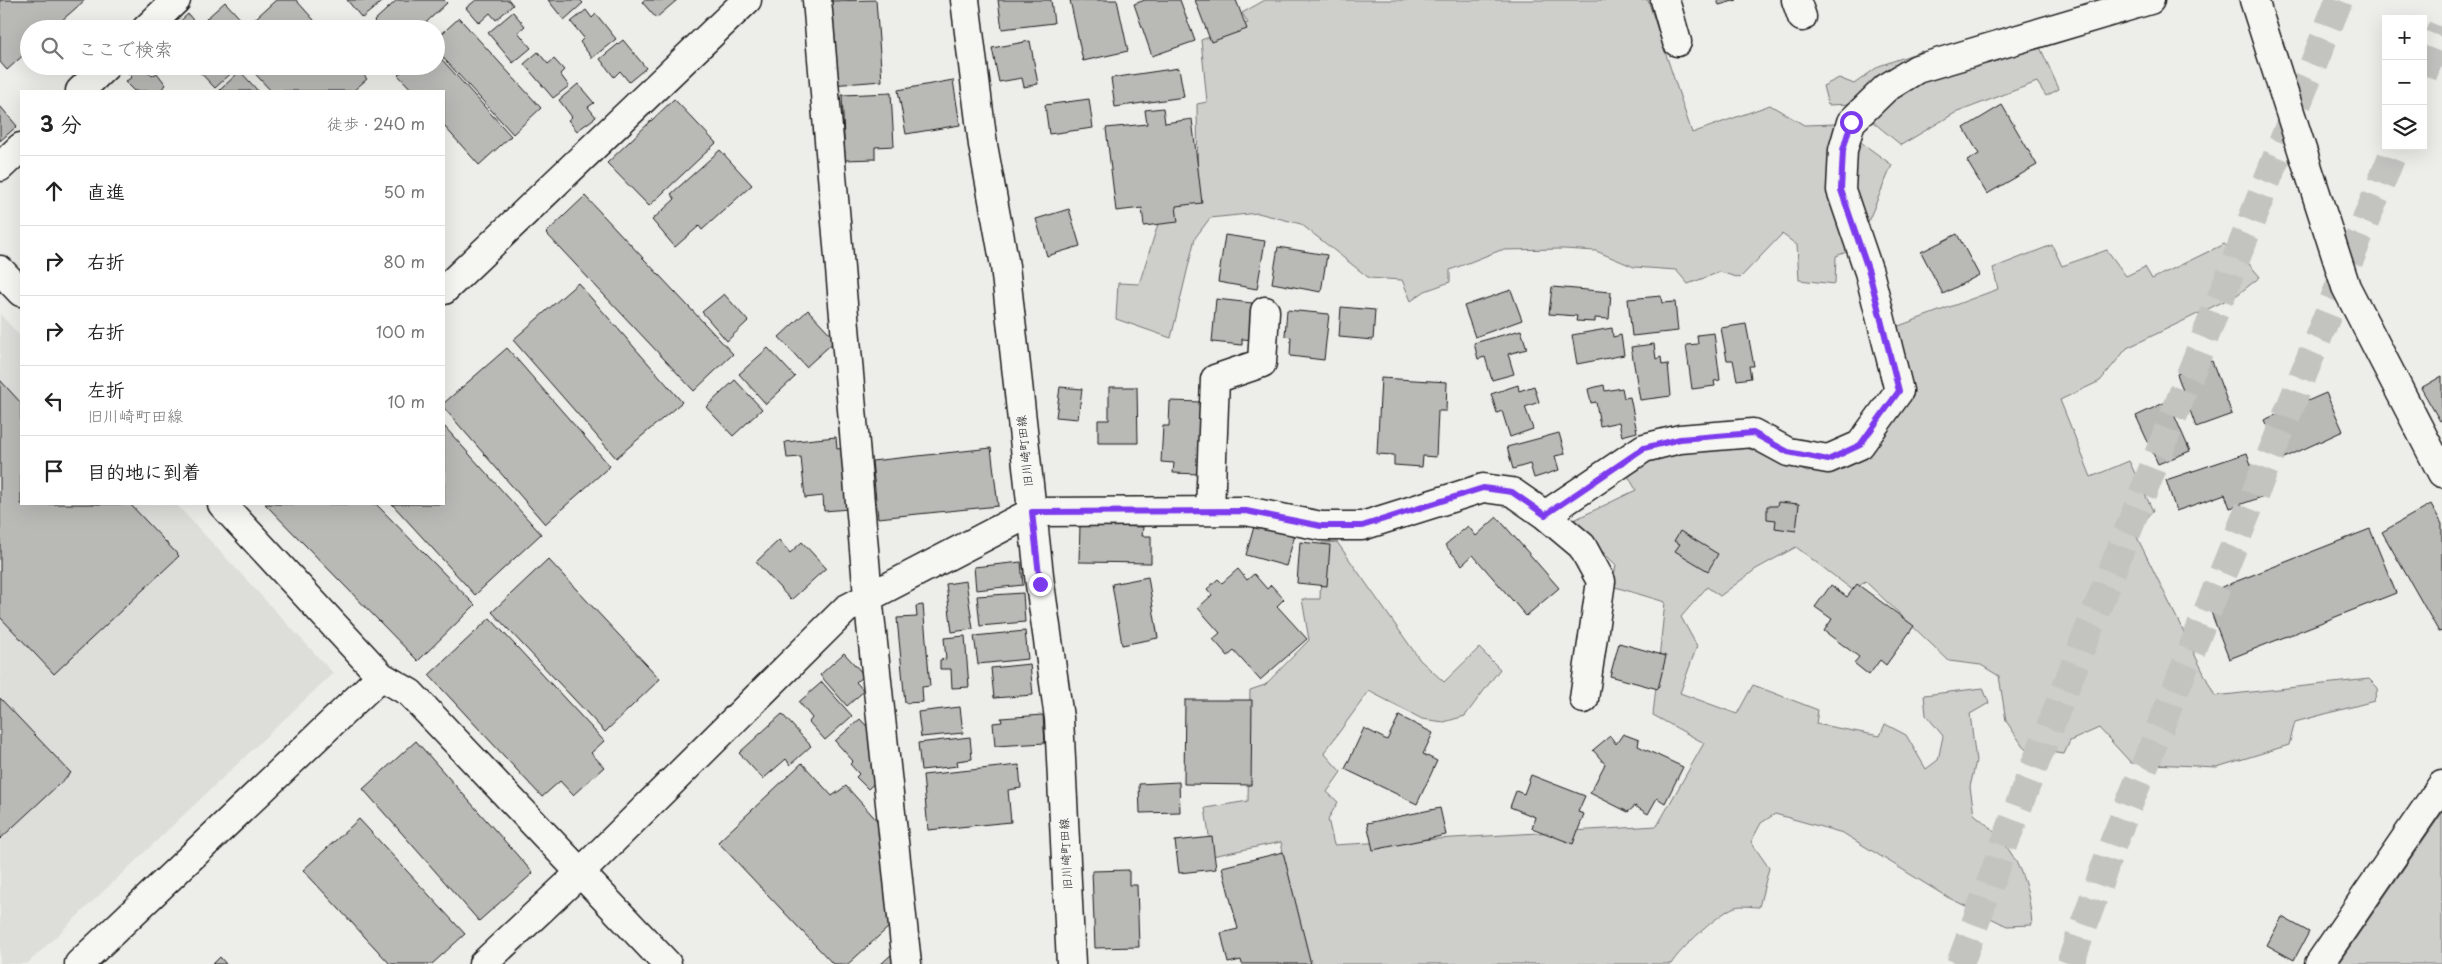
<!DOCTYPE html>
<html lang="ja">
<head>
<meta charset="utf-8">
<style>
  :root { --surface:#fff; --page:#f6f6f6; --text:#222; --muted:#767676; --line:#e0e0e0 }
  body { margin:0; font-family:"Playpen Sans","Klee One",sans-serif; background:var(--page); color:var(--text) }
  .controls { position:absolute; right:15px; top:15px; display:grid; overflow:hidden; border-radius:0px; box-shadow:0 5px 20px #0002 }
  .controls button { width:45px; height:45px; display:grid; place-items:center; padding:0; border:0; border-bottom:1px solid var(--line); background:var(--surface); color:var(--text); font:25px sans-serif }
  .stop { position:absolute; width:15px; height:15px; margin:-11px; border:4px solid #7c3aed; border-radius:50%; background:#fff }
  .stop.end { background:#7c3aed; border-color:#fff; box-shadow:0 1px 5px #0008 }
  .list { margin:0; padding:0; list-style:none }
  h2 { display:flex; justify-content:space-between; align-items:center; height:65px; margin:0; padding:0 20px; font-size:21px }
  h2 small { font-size:16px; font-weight:400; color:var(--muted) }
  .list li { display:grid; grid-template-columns:32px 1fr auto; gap:15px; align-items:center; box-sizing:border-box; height:70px; padding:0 20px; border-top:1px solid var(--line) }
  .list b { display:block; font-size:19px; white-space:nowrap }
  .list p { margin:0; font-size:16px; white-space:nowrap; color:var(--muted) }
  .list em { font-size:16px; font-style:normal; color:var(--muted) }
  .icon { flex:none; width:28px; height:28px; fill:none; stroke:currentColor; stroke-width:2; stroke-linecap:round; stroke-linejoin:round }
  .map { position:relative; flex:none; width:2442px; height:964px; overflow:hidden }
  .search { position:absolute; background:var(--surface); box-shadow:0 5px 20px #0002; left:20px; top:20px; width:425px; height:55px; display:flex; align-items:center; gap:12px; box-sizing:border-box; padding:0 18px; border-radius:28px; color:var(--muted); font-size:19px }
  .panel { position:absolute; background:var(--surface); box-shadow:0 5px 20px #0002; left:20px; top:90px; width:425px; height:415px; border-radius:0px }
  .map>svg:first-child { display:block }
  .built { fill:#ddddda }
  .green { fill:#cececb; stroke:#757574 }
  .building { fill:#b9b9b6; stroke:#1c1c1c }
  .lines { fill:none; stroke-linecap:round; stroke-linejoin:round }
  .highway-tunnel { stroke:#c3c3c0; stroke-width:28; stroke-dasharray:28 14; stroke-linecap:butt }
  .minor-casing { stroke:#1c1c1c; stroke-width:31 }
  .major-casing { stroke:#1c1c1c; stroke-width:31 }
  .minor { stroke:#f6f6f2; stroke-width:28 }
  .major { stroke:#f6f6f2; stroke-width:28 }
  .route { stroke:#7c3aed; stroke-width:6 }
  .labels { text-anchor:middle; stroke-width:5; stroke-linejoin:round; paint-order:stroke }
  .street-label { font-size:12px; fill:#1c1c1c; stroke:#f6f6f2 }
</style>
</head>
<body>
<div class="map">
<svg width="2442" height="964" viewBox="0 0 2442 964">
  <rect width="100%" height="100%" fill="#edede9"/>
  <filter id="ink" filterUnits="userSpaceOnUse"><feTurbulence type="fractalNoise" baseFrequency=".02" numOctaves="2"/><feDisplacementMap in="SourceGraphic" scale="10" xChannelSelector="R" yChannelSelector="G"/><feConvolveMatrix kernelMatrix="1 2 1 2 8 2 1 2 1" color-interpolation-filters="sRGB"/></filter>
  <g filter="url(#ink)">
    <path class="built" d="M 0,314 L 21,337 L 21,504 L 176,504 L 333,673 L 27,964 L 0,964 Z"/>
    <path class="green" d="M 1265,0 L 1648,0 L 1692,133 L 1770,105 L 1804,125 L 1836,124 L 1892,165 L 1857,248 L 1836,256 L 1835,284 L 1799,280 L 1797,245 L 1782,234 L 1740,278 L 1720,272 L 1688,284 L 1676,270 L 1634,267 L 1596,251 L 1564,249 L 1501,250 L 1450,270 L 1450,282 L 1425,291 L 1411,301 L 1402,280 L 1369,278 L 1301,224 L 1258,213 L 1210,218 L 1195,238 L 1171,338 L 1116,319 L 1118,283 L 1139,284 L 1160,218 L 1180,200 L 1198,200 L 1197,104 L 1207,102 L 1201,40 L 1248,23 L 1242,13 Z
      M 2034,34 L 2059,89 L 2046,96 L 2037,82 L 1955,113 L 1901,145 L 1851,104 L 1828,105 L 1823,86 L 1839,78 L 1854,84 L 1879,66 L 1922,51 L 1924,63 Z
      M 2224,244 L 2245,259 L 2260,277 L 2237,295 L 2127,348 L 2100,381 L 2060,400 L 2091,477 L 2129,461 L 2153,511 L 2135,533 L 2215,696 L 2369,679 L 2378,688 L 2374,701 L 2295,722 L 2289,745 L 2217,767 L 2131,763 L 2099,728 L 2070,741 L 2064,754 L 2025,749 L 2006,721 L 1999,676 L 1981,665 L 1949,661 L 1865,581 L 1854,591 L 1796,547 L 1756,569 L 1720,596 L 1707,587 L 1681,617 L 1697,646 L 1680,693 L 1737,714 L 1753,685 L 1818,710 L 1816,724 L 1880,736 L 1885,724 L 1906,735 L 1926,769 L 1938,760 L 1943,736 L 1926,715 L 1924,695 L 1983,688 L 1989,703 L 1970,714 L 1976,761 L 1970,787 L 1974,814 C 2013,844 2029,877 2032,925 L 2007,926 L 1947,897 L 1843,833 L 1775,814 L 1761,823 L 1751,842 L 1769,868 L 1759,907 C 1752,907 1742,905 1735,907 C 1719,913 1680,949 1671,964 L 1304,964 L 1281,842 L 1212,856 L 1205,808 L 1248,801 L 1250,690 L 1265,685 L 1309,640 L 1302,599 L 1320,599 L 1322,543 L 1337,542 L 1420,660 L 1444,682 L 1479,648 L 1500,669 L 1465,716 L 1444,722 L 1422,719 L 1369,691 L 1324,753 L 1341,772 L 1327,792 L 1338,802 L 1328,819 L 1334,845 L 1657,826 L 1704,743 L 1653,715 L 1665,602 L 1612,586 L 1616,565 L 1572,521 L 1636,490 L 1626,472 L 1677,447 L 1729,444 L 1765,453 L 1807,472 L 1833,469 L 1899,401 L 1882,390 L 1889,347 L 1888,330 L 1998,289 L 1993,268 L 2052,245 L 2062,266 L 2107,250 L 2126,276 L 2145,267 L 2152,279 Z
      M 2442,813 L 2442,964 L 2338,964 Z"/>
    <path class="building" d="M 0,0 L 85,0 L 52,29 L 29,29 L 29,50 L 7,70 L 0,62 Z
      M 276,0 L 296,0 L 322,29 L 214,29 L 206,19 L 225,2 L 247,26 Z
      M 347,0 L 384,0 L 362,18 Z
      M 397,0 L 444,0 L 447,3 L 419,29 L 380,29 L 374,21 Z
      M 476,0 L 509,0 L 513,5 L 496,20 L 490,13 L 479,23 L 466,8 Z
      M 548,0 L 580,0 L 583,3 L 564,20 Z
      M 644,0 L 677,0 L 656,18 L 642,2 Z
      M 876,0 L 882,81 L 831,85 L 825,1 Z
      M 998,0 L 1051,0 L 1054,23 L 1002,29 Z
      M 1070,0 L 1117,0 L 1128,51 L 1083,61 Z
      M 1145,0 L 1180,0 L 1195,41 L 1152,56 L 1134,4 Z
      M 1195,0 L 1236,0 L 1247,29 L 1211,42 Z
      M 1717,0 L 1737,0 L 1719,5 Z
      M 586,10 L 592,18 L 596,14 L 616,39 L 592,58 L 580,42 L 584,38 L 571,22 Z
      M 513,12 L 525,26 L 518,32 L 531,48 L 513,63 L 488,33 Z
      M 188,14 L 200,29 L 173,29 L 174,27 Z
      M 459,18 L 541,108 L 513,134 L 436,50 L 436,39 Z
      M 623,40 L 646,68 L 629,82 L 620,71 L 614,77 L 600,59 Z
      M 1030,41 L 1038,84 L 1024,87 L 1022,78 L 999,82 L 992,48 Z
      M 538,52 L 548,64 L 554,59 L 564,70 L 560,74 L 569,86 L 553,98 L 524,64 Z
      M 436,53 L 511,136 L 479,165 L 444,126 L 444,91 L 413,91 L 398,75 L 408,66 L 436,66 Z
      M 136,66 L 144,66 L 152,76 L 157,73 L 166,85 L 159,91 L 134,91 L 125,82 L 132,77 L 128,73 Z
      M 194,66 L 236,66 L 237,68 L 215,88 Z
      M 248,66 L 356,66 L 367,79 L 353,91 L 271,91 Z
      M 1179,68 L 1184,97 L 1115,107 L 1111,78 Z
      M 240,71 L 258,91 L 219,91 Z
      M 953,80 L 960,125 L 906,134 L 898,90 Z
      M 578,84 L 594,103 L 588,107 L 596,117 L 577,131 L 568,120 L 572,117 L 559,100 Z
      M 891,93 L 894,146 L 875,147 L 875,159 L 845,160 L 842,95 Z
      M 674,99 L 716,143 L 649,206 L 607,163 Z
      M 1089,99 L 1093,128 L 1049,134 L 1045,105 Z
      M 2002,105 L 2037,165 L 1987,194 L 1967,161 L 1979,154 L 1964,128 Z
      M 0,106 L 17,126 L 0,141 Z
      M 1163,108 L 1165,123 L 1192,119 L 1202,203 L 1176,206 L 1178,222 L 1144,226 L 1142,208 L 1116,211 L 1106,128 L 1147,124 L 1145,110 Z
      M 720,150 L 752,185 L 702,230 L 699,226 L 675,247 L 652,220 L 675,199 L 671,194 Z
      M 585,196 L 733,354 L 694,391 L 546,233 Z
      M 1069,209 L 1080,246 L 1047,256 L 1036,219 Z
      M 1957,234 L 1979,275 L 1943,294 L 1921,252 Z
      M 1225,235 L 1265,241 L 1257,289 L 1218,282 Z
      M 1278,247 L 1327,255 L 1321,292 L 1272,283 Z
      M 578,283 L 682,402 L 616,458 L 513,340 Z
      M 1552,287 L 1611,292 L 1609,319 L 1595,318 L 1595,322 L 1576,321 L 1577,316 L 1549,314 Z
      M 1511,290 L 1522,320 L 1475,337 L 1464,306 Z
      M 724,294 L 748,321 L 727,341 L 702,312 Z
      M 1661,296 L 1662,303 L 1675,302 L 1678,331 L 1632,336 L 1628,299 Z
      M 1216,299 L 1252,303 L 1251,311 L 1258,311 L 1256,340 L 1242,339 L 1242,345 L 1212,342 Z
      M 1341,307 L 1375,310 L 1373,340 L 1339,337 Z
      M 808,310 L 836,340 L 806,367 L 779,337 Z
      M 1287,310 L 1329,314 L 1324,360 L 1290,356 L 1291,337 L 1285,336 Z
      M 1746,324 L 1754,366 L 1749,366 L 1751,378 L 1737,380 L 1733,360 L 1727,360 L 1721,328 Z
      M 1612,328 L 1613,337 L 1621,335 L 1624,355 L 1577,364 L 1572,335 Z
      M 1521,330 L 1527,349 L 1508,354 L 1514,374 L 1492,380 L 1485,357 L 1478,359 L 1474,343 Z
      M 1714,333 L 1720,380 L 1714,381 L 1715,386 L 1692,389 L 1686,345 L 1698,344 L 1697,335 Z
      M 1654,344 L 1656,359 L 1661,357 L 1662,365 L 1668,364 L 1671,396 L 1640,400 L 1631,347 Z
      M 507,348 L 610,466 L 545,524 L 444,408 L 444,403 Z
      M 768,348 L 795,377 L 766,404 L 739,374 Z
      M 2212,361 L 2232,414 L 2196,427 L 2177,374 Z
      M 2442,376 L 2442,420 L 2440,421 L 2421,388 Z
      M 1381,378 L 1447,382 L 1446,411 L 1438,411 L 1436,457 L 1423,456 L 1422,467 L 1394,465 L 1394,455 L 1377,454 Z
      M 0,380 L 21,403 L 21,504 L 130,504 L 179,556 L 54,674 L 0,617 Z
      M 735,380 L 762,409 L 733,436 L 706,407 Z
      M 1518,385 L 1519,391 L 1534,386 L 1539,402 L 1525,407 L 1533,429 L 1510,437 L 1502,411 L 1497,413 L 1491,394 Z
      M 1604,385 L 1605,391 L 1622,388 L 1624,398 L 1630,397 L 1637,432 L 1622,436 L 1619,422 L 1600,426 L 1596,402 L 1591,403 L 1588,389 Z
      M 1060,387 L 1082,389 L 1078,419 L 1056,417 Z
      M 1109,387 L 1137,387 L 1138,443 L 1098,443 L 1098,420 L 1109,420 Z
      M 2326,393 L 2343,431 L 2282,459 L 2264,420 Z
      M 1170,401 L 1202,402 L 1200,474 L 1173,473 L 1174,463 L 1161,462 L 1163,426 L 1169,426 Z
      M 2168,401 L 2190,451 L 2158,464 L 2136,416 Z
      M 444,426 L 541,534 L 475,595 L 392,504 L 444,504 Z
      M 1559,433 L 1565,454 L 1555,456 L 1559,470 L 1534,478 L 1530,464 L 1513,469 L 1507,447 Z
      M 836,437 L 837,449 L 846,448 L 849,509 L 824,511 L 823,496 L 805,498 L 801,457 L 787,458 L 785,442 Z
      M 991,448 L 998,506 L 878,518 L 872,461 Z
      M 2247,453 L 2262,497 L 2230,508 L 2225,494 L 2176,511 L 2166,480 Z
      M 1778,502 L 1799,504 L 1796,531 L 1775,528 L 1776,520 L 1767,519 L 1767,506 L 1777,506 Z
      M 265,504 L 376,504 L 475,605 L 418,661 Z
      M 2431,504 L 2442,524 L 2442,631 L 2439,632 L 2382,532 Z
      M 1497,517 L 1559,588 L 1526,616 L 1473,555 L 1462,565 L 1445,545 L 1468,526 L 1476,536 Z
      M 1255,523 L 1295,535 L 1286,566 L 1246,555 Z
      M 1080,525 L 1143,527 L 1142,536 L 1151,536 L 1151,563 L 1079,562 Z
      M 2370,529 L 2396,593 L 2229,659 L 2204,594 Z
      M 1680,531 L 1718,554 L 1708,571 L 1675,551 L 1680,544 L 1674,541 Z
      M 779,540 L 790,553 L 802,542 L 826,568 L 791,600 L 756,562 Z
      M 1300,542 L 1330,545 L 1327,586 L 1297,583 Z
      M 548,559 L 660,679 L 605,732 L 492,612 Z
      M 1021,562 L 1023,585 L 976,590 L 974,567 Z
      M 1238,569 L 1247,580 L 1254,574 L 1267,589 L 1271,585 L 1284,599 L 1277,606 L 1307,639 L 1260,680 L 1234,651 L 1228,656 L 1213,639 L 1220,633 L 1198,608 L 1212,595 L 1207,589 L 1218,579 L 1222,583 Z
      M 1148,577 L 1158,638 L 1122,645 L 1112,584 Z
      M 966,581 L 973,629 L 952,632 L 946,584 Z
      M 1857,584 L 1914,626 L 1886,665 L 1880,660 L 1869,675 L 1854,663 L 1859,657 L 1824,631 L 1832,619 L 1815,607 L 1831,585 L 1847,597 Z
      M 1023,593 L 1025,622 L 980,626 L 977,596 Z
      M 923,605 L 930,686 L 922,687 L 923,702 L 905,703 L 897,618 L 917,617 L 916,606 Z
      M 490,618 L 604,741 L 591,753 L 604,767 L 573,795 L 560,781 L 542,797 L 429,675 Z
      M 1025,631 L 1028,659 L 978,664 L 974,636 Z
      M 965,636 L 969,687 L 952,688 L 951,669 L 940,669 L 940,660 L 946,659 L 944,638 Z
      M 1619,643 L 1666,656 L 1658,689 L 1610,676 Z
      M 844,653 L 864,675 L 856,682 L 864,691 L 847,706 L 820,675 Z
      M 1030,664 L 1033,695 L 994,698 L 991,668 Z
      M 822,682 L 852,716 L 825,740 L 809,722 L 812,718 L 799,702 Z
      M 0,698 L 71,773 L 0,839 Z
      M 1185,700 L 1252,700 L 1251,785 L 1184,784 Z
      M 960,707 L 963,733 L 921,737 L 918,712 Z
      M 782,714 L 811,746 L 790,765 L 786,759 L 763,779 L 739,753 Z
      M 1043,715 L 1045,743 L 995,746 L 993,723 L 1002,722 L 1001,718 Z
      M 1399,716 L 1433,733 L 1423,754 L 1437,761 L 1417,804 L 1345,769 L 1364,728 L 1387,740 Z
      M 860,719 L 877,737 L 869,744 L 880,756 L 871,764 L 882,776 L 868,789 L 856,777 L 859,774 L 850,764 L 853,761 L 835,741 Z
      M 1623,734 L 1639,740 L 1638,746 L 1683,767 L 1665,803 L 1657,798 L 1648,814 L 1635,806 L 1628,812 L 1590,793 L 1605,764 L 1593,750 L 1610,736 L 1616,744 Z
      M 970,737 L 972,759 L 957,761 L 958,766 L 921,770 L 918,743 Z
      M 416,741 L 533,873 L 479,921 L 363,789 Z
      M 802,763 L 832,796 L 846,786 L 881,825 L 890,926 L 848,964 L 833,964 L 718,842 Z
      M 1019,765 L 1021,788 L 1008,790 L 1011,822 L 928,830 L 923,775 Z
      M 1531,775 L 1585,796 L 1578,812 L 1584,814 L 1573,844 L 1532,828 L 1535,817 L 1510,807 L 1516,791 L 1524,794 Z
      M 1179,782 L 1180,812 L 1140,813 L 1139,784 Z
      M 1440,808 L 1446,835 L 1373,850 L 1367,823 Z
      M 359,819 L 465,934 L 432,964 L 390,964 L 303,870 Z
      M 1212,837 L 1216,869 L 1179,873 L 1175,841 Z
      M 1283,852 L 1311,964 L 1242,964 L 1241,960 L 1228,963 L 1221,933 L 1238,929 L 1222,867 Z
      M 1129,870 L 1129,885 L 1137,885 L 1139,947 L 1095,948 L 1092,871 Z
      M 2282,917 L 2309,932 L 2294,960 L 2267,945 Z
      M 893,953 L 894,964 L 881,964 Z
      M 220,957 L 226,964 L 213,964 Z"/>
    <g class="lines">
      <path class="highway-tunnel" d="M 2423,75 L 2442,27
        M 1960,964 L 2022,797 L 2339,0
        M 2070,964 L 2114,841 L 2396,146"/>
      <defs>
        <path id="minor" d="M 817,0 L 868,596 L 907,964
          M 1665,0 L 1677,42
          M 1796,0 L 1802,17
          M 2254,0 L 2346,287 L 2442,473
          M 146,29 L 176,0
          M 80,91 L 106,66
          M 0,167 L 21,147
          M 0,270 L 21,292
          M 444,290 L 747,0
          M 222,504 L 381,676 L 410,693 L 667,964
          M 1210,511 L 1215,379 L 1262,363 L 1265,311
          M 1545,515 L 1644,448 L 1680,439 L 1753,433 L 1788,452 L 1828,459 L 1860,445 L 1899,391 L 1869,272 L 1841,190 L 1843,150 L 1851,122 L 1886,88 L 1917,69 L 2150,0
          M 79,964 L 381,676
          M 483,964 L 581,872 L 846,609 L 1032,512 L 1246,511 L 1321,526 L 1362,526 L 1483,488 L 1512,492 L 1545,515 L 1582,546 L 1601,581 L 1584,699
          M 2319,964 L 2442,785"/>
        <path id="major" d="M 965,0 L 983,145 L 1005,266 L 1040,584 L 1059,718 L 1071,964"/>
      </defs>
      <use href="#minor" class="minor-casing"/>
      <use href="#major" class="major-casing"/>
      <use href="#minor" class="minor"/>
      <use href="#major" class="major"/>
    </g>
  </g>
  <g class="lines" filter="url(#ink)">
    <path class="route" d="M 1040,584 L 1032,512 L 1246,511 L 1321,526 L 1362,526 L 1483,488 L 1512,492 L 1545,515 L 1644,448 L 1680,439 L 1753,433 L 1788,452 L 1828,460 L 1860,445 L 1899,391 L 1869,272 L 1841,190 L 1843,150 L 1851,122"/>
  </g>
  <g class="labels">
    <g class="street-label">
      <text transform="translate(1025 451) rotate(-96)" y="4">旧川崎町田線</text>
      <text transform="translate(1066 854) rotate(-93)" y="4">旧川崎町田線</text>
    </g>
  </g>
</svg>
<div class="controls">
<button>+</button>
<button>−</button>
<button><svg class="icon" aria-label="layers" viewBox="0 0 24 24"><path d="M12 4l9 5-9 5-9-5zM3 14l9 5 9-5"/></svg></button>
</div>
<div class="stop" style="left:1851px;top:122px"></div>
<div class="stop end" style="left:1040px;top:584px"></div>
<div class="search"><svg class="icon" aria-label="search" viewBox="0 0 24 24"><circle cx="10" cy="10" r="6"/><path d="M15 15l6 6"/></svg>ここで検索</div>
<section class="panel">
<h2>3 分<small>徒歩 · 240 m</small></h2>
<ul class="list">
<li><svg class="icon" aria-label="ahead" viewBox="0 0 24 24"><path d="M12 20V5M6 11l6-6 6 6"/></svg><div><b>直進</b></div><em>50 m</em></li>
<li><svg class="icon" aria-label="right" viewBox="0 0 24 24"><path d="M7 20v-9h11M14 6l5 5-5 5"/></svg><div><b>右折</b></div><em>80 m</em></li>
<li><svg class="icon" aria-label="right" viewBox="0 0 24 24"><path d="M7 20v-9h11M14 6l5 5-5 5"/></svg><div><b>右折</b></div><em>100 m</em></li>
<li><svg class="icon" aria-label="left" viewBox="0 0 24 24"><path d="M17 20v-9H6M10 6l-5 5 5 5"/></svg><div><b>左折</b><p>旧川崎町田線</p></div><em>10 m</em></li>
<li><svg class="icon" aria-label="arrive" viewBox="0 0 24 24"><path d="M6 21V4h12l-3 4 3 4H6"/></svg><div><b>目的地に到着</b></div></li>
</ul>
</section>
</div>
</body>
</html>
